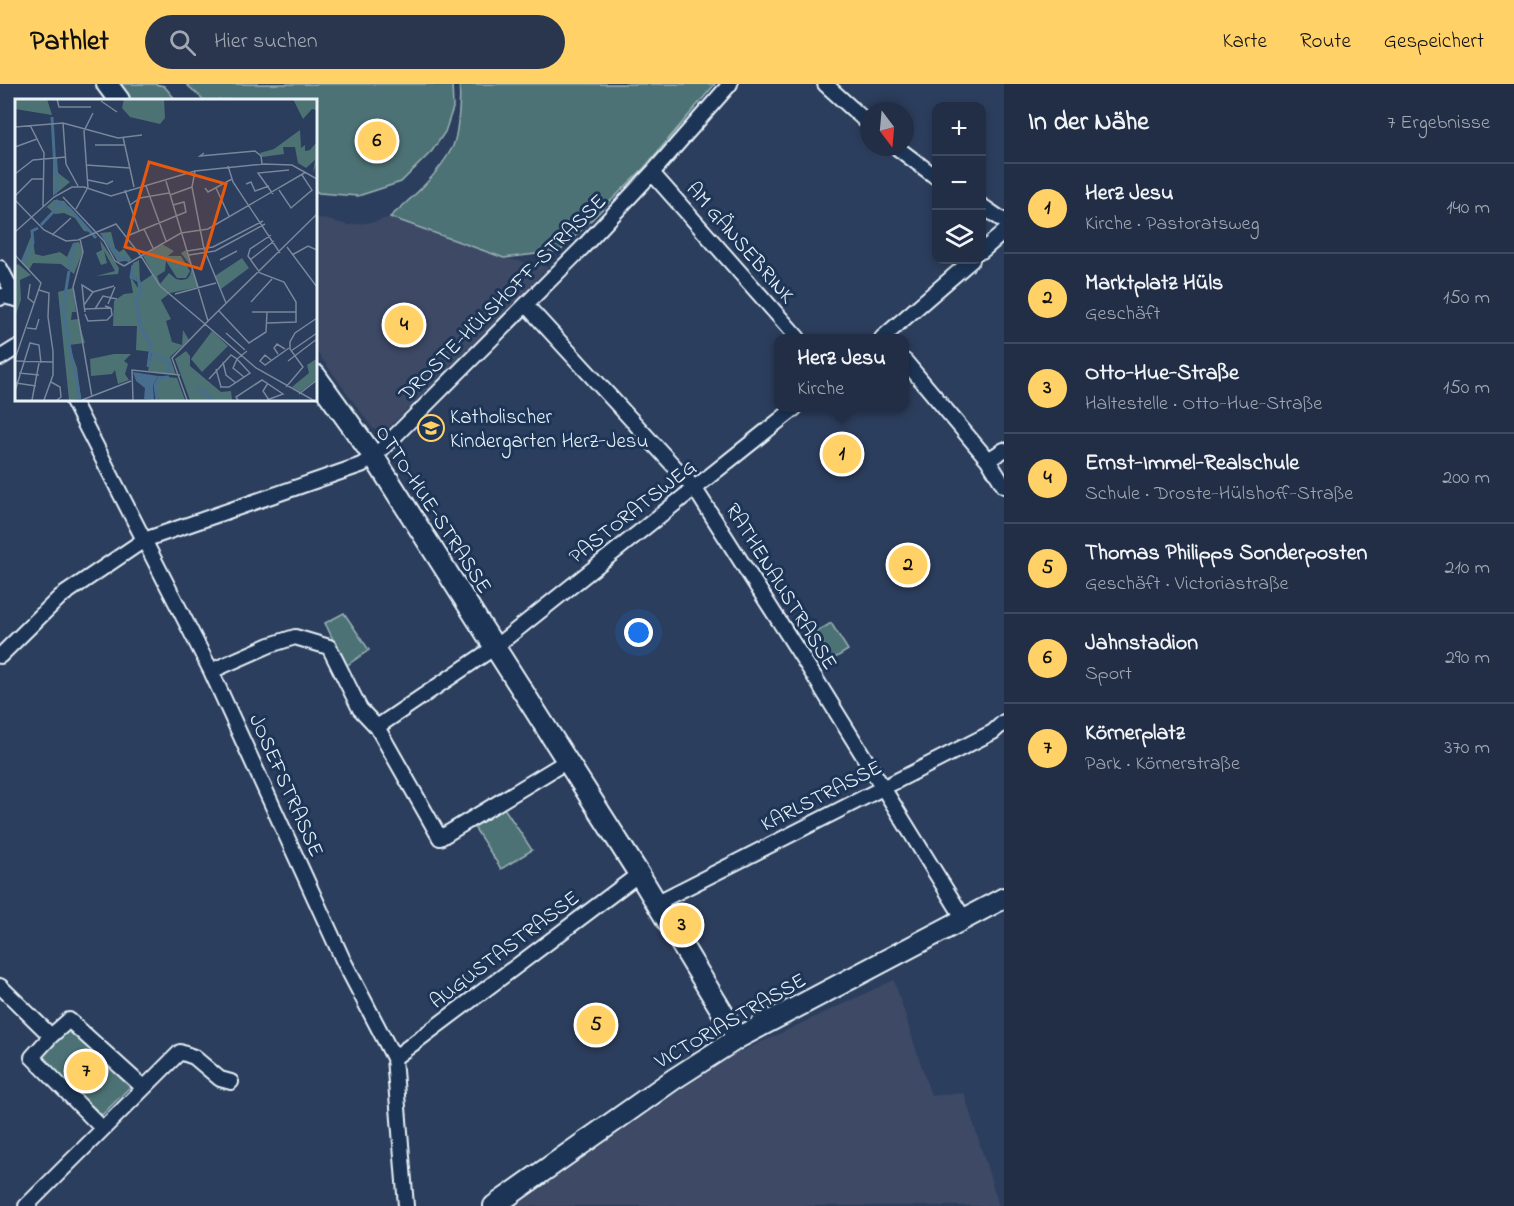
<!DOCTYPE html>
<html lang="de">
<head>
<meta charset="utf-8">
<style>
  :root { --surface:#212e46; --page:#29364d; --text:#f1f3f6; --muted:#a2a8b3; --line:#3e4a5f; --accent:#ffd166 }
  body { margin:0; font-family:"Indie Flower",sans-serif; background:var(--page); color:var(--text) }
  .controls { position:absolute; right:18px; top:18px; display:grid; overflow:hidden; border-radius:12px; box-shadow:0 3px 9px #0003 }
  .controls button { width:54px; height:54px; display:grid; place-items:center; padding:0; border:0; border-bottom:2px solid var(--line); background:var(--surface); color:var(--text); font:30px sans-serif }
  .compass { position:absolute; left:860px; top:18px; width:54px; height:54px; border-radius:50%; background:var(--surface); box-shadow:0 3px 9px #0003; rotate:164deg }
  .you { position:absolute; left:639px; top:549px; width:21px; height:21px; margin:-15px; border:4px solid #fff; border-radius:50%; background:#1a73e8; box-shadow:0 0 0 9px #1a73e833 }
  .badge { display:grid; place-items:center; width:39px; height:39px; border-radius:50%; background:var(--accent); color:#111; font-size:20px; font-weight:700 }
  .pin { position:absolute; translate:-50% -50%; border:3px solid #fff; box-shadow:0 2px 6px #0006 }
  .popup { position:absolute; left:774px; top:250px; width:135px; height:78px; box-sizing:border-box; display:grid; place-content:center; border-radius:12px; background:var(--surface); filter:drop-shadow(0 2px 4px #0005); font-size:20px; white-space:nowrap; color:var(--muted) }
  .popup b { font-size:22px; color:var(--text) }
  .popup::after { content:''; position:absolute; left:50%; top:100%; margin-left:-12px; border:12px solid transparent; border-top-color:var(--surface) }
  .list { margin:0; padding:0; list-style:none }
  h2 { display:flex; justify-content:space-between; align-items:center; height:78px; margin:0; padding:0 24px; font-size:26px }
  h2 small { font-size:20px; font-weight:400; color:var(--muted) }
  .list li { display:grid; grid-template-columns:39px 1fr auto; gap:18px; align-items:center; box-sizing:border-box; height:90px; padding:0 24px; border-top:2px solid var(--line) }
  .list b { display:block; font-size:22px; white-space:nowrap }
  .list p { margin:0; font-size:20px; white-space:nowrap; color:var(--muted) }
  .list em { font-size:20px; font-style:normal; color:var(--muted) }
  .icon { flex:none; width:33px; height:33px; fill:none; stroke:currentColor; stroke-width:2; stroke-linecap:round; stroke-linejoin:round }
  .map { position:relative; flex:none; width:1004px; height:1122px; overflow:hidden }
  header { display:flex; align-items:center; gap:36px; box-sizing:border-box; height:84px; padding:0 30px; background:var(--accent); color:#111 }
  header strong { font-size:28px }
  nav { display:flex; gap:33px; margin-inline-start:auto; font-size:21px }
  .search { width:420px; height:54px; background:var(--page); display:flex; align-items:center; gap:15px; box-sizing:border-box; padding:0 21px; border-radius:33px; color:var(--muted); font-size:22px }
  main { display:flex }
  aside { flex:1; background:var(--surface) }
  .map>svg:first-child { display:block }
  .built { fill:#3e4965 }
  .green { fill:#4d7274; stroke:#9ab2b6; stroke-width:1.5 }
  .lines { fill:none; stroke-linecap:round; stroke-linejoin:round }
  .street-casing { stroke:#e8f1f8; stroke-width:18 }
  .secondary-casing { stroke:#e8f1f8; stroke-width:24 }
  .street { stroke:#1d3557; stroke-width:14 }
  .secondary { stroke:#1d3557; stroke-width:20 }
  .labels { text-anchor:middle; stroke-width:6; stroke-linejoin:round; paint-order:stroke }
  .street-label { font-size:21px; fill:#e8f1f8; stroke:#1d3557 }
  .poi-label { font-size:21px; fill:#e8f1f8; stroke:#1d3557; text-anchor:start }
  .inset-river { fill:none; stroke:#476d8f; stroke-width:3 }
  .inset-road { fill:none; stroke:#77869b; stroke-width:1.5 }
  .view { fill:#e8590c; fill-opacity:0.15; stroke:#e8590c; stroke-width:3 }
  .inset-edge { fill:none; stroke:#e8f1f8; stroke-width:3 }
</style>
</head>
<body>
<header>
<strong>Pathlet</strong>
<div class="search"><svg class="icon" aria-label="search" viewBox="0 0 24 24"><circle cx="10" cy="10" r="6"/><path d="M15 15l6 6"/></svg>Hier suchen</div>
<nav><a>Karte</a><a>Route</a><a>Gespeichert</a></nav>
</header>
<main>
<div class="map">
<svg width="1004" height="1122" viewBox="0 0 1004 1122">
  <rect width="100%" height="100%" fill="#2c3e5d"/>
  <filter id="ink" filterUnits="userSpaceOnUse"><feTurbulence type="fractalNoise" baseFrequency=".0167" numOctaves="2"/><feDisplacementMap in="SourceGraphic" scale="12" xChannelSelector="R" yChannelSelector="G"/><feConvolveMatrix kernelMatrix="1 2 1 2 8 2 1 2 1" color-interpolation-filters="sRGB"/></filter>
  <g filter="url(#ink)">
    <path class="built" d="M 315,133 L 348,141 L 374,138 L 390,133 L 504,174 L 548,183 L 517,217 L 386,346 L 373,345 L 315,265 Z
      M 894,896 L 931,1012 L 964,1009 L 999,1122 L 515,1122 L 721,977 Z"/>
    <path class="green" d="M 117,0 L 155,0 L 164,2 L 176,16 L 128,16 Z
      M 186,0 L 452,0 L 453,24 L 445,48 L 432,67 L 401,98 L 358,112 L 319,109 L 315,107 L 315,16 L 204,16 Z
      M 459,0 L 715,0 L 644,84 L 560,167 L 504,174 L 390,133 C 413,113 437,92 452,64 C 458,53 461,13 459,0 Z
      M 344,529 L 369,566 L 346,582 L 325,539 Z
      M 831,539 L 848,566 L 832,576 L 815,549 Z
      M 504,724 L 532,766 L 501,785 L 474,743 Z
      M 71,944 L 132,1001 L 102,1031 L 40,974 Z"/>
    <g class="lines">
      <defs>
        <path id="street" d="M 825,0 L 869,40
          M 896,63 L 936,93
          M 652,89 L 798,254
          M 982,122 L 1004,137
          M 982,167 L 1004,148
          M 0,184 L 16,214
          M 0,214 L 3,212 L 16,215
          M 526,221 L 695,405 L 814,592 L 964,835
          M 882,254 L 972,176
          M 0,274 L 16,264
          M 905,277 L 988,376 L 1004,402
          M 72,315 L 211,587 L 343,876 L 394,974 L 406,1122
          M 988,376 L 1004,366
          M 0,572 L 60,513 L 144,456 L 361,381 L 374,373 L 582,164 L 652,89 L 730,0
          M 211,587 L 270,561 L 295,553 L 329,563 L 360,625 L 377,643
          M 567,677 L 440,754 L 377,643 L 495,563 L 795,324
          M 656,819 L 993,648 L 1004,638
          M 0,902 L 51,952 L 32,973 L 102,1044
          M 51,952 L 69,936 L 144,1004
          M 394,974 L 639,790
          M 26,1122 L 180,968 L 194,973 L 220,995 L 231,998"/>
        <path id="secondary" d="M 107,0 L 119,16
          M 315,291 L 374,373 L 639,790 L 738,954
          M 494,1122 L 674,995 L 738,954 L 1004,814"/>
      </defs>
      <use href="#street" class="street-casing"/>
      <use href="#secondary" class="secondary-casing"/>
      <use href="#street" class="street"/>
      <use href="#secondary" class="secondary"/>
    </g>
  </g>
  <defs>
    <symbol id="school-ring" viewBox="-11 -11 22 22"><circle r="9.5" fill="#1d3557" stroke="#ffd166" stroke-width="1.5"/><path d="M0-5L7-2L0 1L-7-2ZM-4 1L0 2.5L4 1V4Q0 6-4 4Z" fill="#ffd166"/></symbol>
  </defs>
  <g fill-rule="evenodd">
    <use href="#school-ring" x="416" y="329" width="30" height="30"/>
  </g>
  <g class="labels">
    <g class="street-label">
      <text transform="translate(741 158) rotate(49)" y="7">AM GÄNSEBRINK</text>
      <text transform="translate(502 213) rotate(-45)" y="7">DROSTE-HÜLSHOFF-STRASSE</text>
      <text transform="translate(434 425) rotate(57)" y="7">OTTO-HUE-STRASSE</text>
      <text transform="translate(632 427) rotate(-38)" y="7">PASTORATSWEG</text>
      <text transform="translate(782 502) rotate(58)" y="7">RATHENAUSTRASSE</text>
      <text transform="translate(287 701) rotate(66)" y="7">JOSEFSTRASSE</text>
      <text transform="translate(821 711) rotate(-27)" y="7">KARLSTRASSE</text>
      <text transform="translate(504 865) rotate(-37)" y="7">AUGUSTASTRASSE</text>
      <text transform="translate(730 936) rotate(-30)" y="7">VICTORIASTRASSE</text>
    </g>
    <g class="poi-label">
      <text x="450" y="339">Katholischer<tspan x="450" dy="24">Kindergarten Herz-Jesu</tspan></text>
    </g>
  </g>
  <g transform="translate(15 15)">
    <rect width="302" height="302" fill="#2c3e5d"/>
    <path d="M 0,0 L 32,0 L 37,16 L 0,10 ZM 109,0 L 149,0 L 150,19 L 145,25 L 115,18 L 107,9 ZM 278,0 L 301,0 L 301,11 L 297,10 L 288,20 ZM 285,31 L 286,49 L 290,46 L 290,52 L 295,51 L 301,44 L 301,66 L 298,74 L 300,61 L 291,69 L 283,64 L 280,48 L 268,48 L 269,55 L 247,58 L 245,54 L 259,50 ZM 38,59 L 42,59 L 43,74 L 55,83 L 38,97 ZM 39,101 L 49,102 L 76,133 L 69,132 L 60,119 L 49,114 L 40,115 L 32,108 L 26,113 ZM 96,133 L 100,149 L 104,153 L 109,150 L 117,161 L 103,163 L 85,134 ZM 17,135 L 20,155 L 28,157 L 45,153 L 52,158 L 58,144 L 64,143 L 68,152 L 59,175 L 46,165 L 18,164 L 14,171 L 6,162 ZM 85,141 L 104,169 L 103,175 L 81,177 L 100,172 L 89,152 L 92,164 L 86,166 L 81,154 L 87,151 ZM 147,145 L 159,152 L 153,157 L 166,157 L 175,172 L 171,179 L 162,179 L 151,162 L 150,172 L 142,177 L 145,185 L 154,174 L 161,180 L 166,181 L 172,180 L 175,176 L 177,168 L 166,154 L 171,151 L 184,188 L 155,194 L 146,201 L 156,220 L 151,222 L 157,243 L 167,246 L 168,231 L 174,241 L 155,258 L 161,276 L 133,272 L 137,253 L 121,251 L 122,227 L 98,227 L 99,202 L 109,195 L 118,194 L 115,177 L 123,189 L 122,179 L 117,178 L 118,164 L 124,161 L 125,184 L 138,175 L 128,157 ZM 227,159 L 234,169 L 206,190 L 200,177 ZM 3,165 L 16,176 L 5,181 L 6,201 L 0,218 L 0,167 ZM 58,189 L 61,213 L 57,213 L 56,221 L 63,220 L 70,244 L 54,246 L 62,269 L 66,300 L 54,301 L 43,193 ZM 197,232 L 213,247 L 187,273 L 176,260 ZM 171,252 L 175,257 L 175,267 L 206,293 L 216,292 L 217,301 L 175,301 L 160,260 ZM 99,255 L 116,255 L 109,262 L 113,265 L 110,275 L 114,281 L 103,285 L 100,271 L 97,275 L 76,277 L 75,260 ZM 301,260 L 301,281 L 285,293 L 277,288 L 294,274 L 292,266 ZM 143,277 L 162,279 L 170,301 L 144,301 L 139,285 Z" fill="#4d7274"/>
    <path d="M 118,273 L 143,277 L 138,286 L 139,301 L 129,300 L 130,289 L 121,282 Z" fill="#476d8f"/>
    <path class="inset-river" d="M 37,18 L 40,70 L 44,79 L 40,95M 41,101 L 46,107 L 54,109 L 81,139M 26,126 L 41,110 L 41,104M 88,136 L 103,157 L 115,162M 8,162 L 18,144 L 17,132 L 23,129M 118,166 L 116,178 L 124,182 L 126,190 L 121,202 L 126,229 L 136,246 L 133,268M 54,170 L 60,144M 54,172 L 48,209 L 58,267M 136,253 L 155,265 L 154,275M 59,267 L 65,300M 183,289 L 198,301M 142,301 L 140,286 L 145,279 L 154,278"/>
    <path class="inset-road" d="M 42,0 L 44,8 L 76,8M 86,2 L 102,13M 48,24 L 51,65 L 63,87M 15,26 L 29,54 L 28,107M 0,28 L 48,24 L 103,39 L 127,36M 108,38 L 119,88M 80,46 L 109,46M 0,48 L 22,40M 189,54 L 185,57 L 240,52 L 246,57 L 247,65M 71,66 L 115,69M 213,67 L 218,83 L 265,154M 180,72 L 177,88 L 189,150 L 211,204M 0,75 L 18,61 L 51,58M 73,81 L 92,85 L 98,82M 151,82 L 193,222M 231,85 L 236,83 L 240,92 L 254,87M 131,87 L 151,142M 73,89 L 69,32 L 78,14M 190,89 L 193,93 L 217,80M 201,89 L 214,117M 110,91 L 124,132M 264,91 L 276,109 L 297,91 L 287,76M 258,95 L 243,74 L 274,71M 155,96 L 177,88M 0,97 L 17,80 L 29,80M 48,98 L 89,142 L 100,162 L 109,167M 0,101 L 29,131 L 51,142 L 63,141 L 101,125 L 126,157 L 166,134 L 193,130 L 291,73M 115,106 L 125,99 L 154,94M 61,110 L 72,90M 129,130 L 138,149M 0,133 L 39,98 L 57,88 L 69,88 L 96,97 L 180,72 L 249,65 L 277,66 L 302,80M 37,136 L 56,119M 112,137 L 171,113 L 169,103 L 158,106M 65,140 L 68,153 L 58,188 L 77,298M 272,148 L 302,188M 172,152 L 198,148 L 248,122M 0,156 L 26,184 L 0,260M 174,156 L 200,152 L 250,125M 277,156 L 293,147 L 302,151M 205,161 L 222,152M 235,161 L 259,142M 109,167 L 126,157 L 145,187 L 190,225 L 157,259 L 172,301M 15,185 L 13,199 L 19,204M 24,191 L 34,194 L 33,218 L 38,252 L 38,276 L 29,301M 160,195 L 201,184M 236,203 L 257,180M 93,205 L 100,188M 69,206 L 67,186 L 78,193M 70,210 L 96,209 L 90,207M 80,210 L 88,197 L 102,200M 204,212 L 234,244 L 251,233 L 252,213M 70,213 L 69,206 L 78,193 L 99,187M 237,213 L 281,213M 70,215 L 73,222 L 92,221 L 97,216 L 96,209M 252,224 L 281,223 L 281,203 L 269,183 L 245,174 L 233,157 L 235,150 L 256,136M 12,229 L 21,230 L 24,220M 211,234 L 230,251M 276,252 L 302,234M 263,255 L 259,249 L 262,245 L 270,250M 256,261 L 250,256 L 245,262 L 250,266 L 274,249M 0,262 L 38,263M 273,262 L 302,240M 208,263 L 211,276 L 221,284M 201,270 L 206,288M 4,274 L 24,276M 194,280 L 216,256 L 222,260 L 218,269 L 229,278M 36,283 L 45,288 L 46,298 L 42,301M 1,284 L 21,287M 253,284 L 248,292 L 254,301M 205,288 L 214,288 L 235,274 L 222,260 L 232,252M 271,288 L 288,268 L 275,250 L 275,243 L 280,234 L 302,219M 0,292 L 15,244 L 24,246 L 26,264M 284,295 L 302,281M 17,301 L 24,264M 67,301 L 116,282M 118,301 L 117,271 L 165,276M 223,301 L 221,298 L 247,281 L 268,295 L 252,301M 298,301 L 241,269 L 190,225 L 302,115"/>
    <path class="view" d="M 134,63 L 211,85 L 186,170 L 110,148 Z"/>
    <rect width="302" height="302" class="inset-edge"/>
  </g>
</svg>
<div class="controls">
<button>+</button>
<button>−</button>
<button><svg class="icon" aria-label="layers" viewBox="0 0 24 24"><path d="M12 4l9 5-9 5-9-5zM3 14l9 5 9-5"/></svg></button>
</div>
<svg class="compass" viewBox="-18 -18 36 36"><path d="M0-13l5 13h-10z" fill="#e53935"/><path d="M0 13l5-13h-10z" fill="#a2a8b3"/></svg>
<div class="you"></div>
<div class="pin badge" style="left:842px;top:370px">1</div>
<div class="popup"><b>Herz Jesu</b>Kirche</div>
<div class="pin badge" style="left:908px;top:481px">2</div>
<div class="pin badge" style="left:682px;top:841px">3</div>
<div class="pin badge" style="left:404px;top:241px">4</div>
<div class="pin badge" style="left:596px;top:941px">5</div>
<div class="pin badge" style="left:377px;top:57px">6</div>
<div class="pin badge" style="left:86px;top:987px">7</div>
</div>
<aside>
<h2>In der Nähe<small>7 Ergebnisse</small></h2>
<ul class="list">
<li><span class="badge">1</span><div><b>Herz Jesu</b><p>Kirche · Pastoratsweg</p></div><em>140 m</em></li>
<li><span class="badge">2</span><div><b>Marktplatz Hüls</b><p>Geschäft</p></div><em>150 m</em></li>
<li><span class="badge">3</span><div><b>Otto-Hue-Straße</b><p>Haltestelle · Otto-Hue-Straße</p></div><em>150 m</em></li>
<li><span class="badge">4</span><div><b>Ernst-Immel-Realschule</b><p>Schule · Droste-Hülshoff-Straße</p></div><em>200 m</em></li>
<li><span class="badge">5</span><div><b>Thomas Philipps Sonderposten</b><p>Geschäft · Victoriastraße</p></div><em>210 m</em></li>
<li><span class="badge">6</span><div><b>Jahnstadion</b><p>Sport</p></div><em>290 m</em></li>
<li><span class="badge">7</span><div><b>Körnerplatz</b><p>Park · Körnerstraße</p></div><em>370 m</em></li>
</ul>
</aside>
</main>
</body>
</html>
